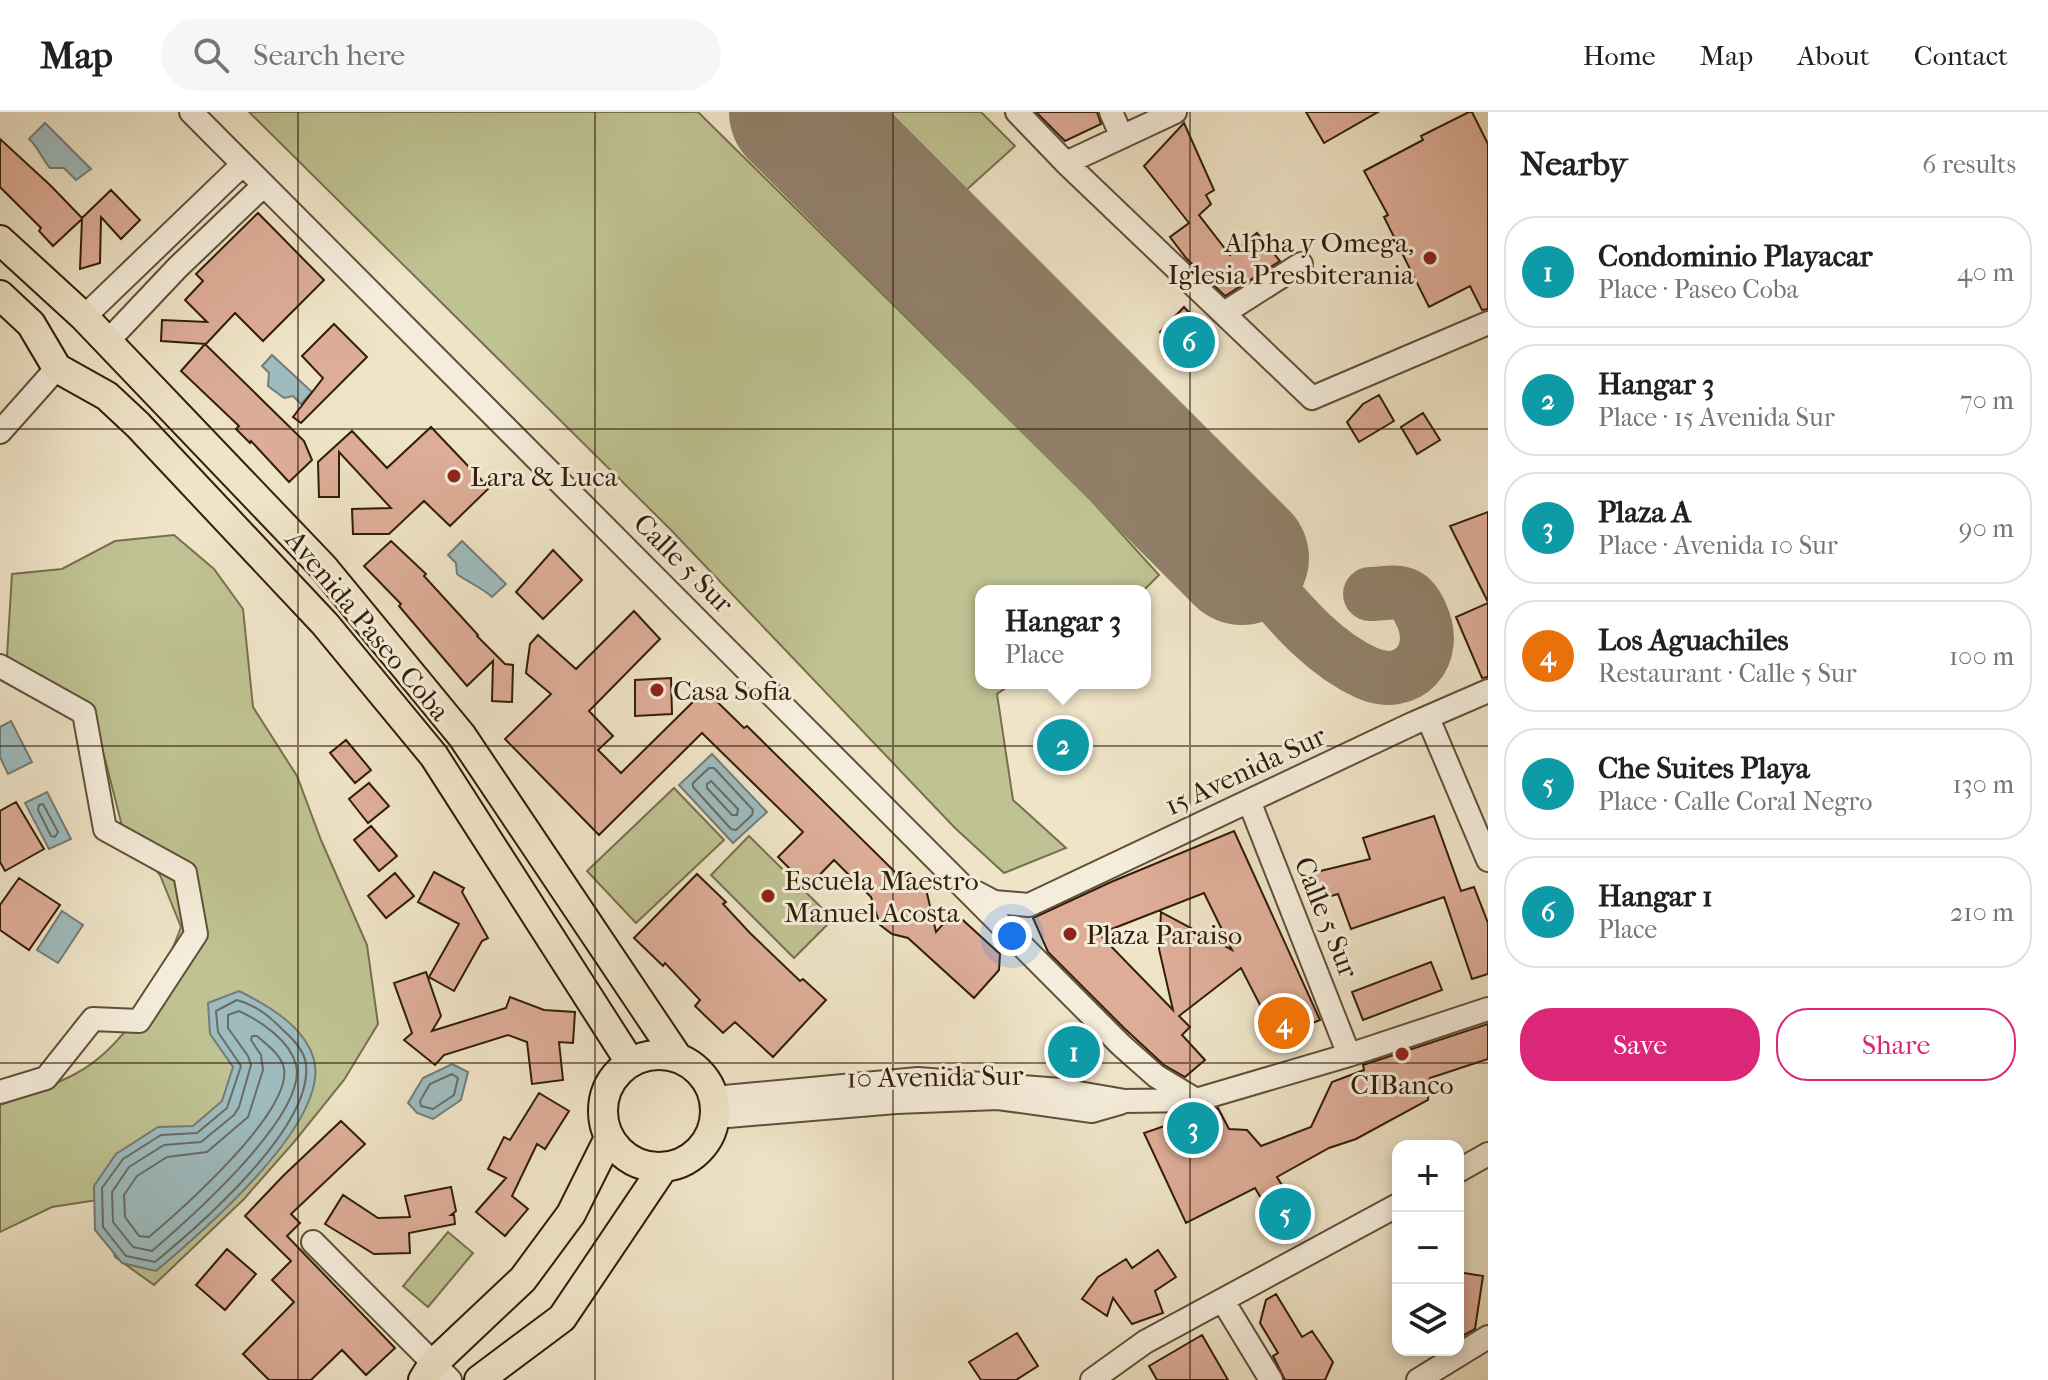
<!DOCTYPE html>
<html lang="en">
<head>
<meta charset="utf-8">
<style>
  :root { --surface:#fff; --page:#f6f6f6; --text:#202124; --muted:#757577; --line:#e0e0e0; --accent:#db2777 }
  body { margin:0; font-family:"IM FELL French Canon",serif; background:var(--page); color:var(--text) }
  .controls { position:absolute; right:24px; bottom:24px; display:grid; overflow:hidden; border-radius:16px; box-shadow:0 4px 12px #0003 }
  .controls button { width:72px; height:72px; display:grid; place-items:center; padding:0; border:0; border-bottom:2px solid var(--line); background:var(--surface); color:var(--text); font:40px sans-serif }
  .you { position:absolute; left:1012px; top:824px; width:28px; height:28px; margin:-20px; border:6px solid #fff; border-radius:50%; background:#1a73e8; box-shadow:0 0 0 12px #1a73e833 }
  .badge { display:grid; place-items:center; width:52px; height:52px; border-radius:50%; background:var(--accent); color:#fff; font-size:26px; font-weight:700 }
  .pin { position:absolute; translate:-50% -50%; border:4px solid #fff; box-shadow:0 2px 8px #0006 }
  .popup { position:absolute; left:975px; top:473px; width:176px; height:104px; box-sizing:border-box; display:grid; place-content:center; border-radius:16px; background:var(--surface); filter:drop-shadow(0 2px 6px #0005); font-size:26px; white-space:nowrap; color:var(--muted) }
  .popup b { font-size:30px; color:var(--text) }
  .popup::after { content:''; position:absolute; left:50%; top:100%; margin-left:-16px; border:16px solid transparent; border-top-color:var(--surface) }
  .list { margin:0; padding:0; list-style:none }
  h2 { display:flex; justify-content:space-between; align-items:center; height:104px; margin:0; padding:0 32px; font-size:34px }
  h2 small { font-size:26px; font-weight:400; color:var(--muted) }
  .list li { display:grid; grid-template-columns:52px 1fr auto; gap:24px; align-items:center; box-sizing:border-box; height:112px; margin:0 16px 16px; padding:0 16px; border:2px solid var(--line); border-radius:32px }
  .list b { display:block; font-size:30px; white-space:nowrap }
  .list p { margin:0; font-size:26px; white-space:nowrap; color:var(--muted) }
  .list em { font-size:26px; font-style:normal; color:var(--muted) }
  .actions { display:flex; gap:16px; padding:24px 32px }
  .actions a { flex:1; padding:18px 0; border:2px solid var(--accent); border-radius:32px; text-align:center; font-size:28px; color:var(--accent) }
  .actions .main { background:var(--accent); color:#fff }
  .icon { flex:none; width:44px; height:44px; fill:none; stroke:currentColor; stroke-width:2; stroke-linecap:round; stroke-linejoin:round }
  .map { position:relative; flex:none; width:1488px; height:1268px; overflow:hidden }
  header { display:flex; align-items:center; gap:48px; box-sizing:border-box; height:112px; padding:0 40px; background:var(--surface); border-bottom:2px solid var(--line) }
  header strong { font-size:38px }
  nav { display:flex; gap:44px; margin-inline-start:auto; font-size:28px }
  .search { width:560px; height:72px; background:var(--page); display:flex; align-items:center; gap:20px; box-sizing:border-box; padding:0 28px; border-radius:44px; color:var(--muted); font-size:30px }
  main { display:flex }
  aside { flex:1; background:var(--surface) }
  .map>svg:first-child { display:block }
  .green { fill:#bfc292; stroke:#78704d; stroke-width:2 }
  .water { fill:#9ebcbf; stroke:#737c76; stroke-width:2 }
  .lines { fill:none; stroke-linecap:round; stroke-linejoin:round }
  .shore { stroke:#686c64; stroke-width:2 }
  .taxiway { stroke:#908068; stroke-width:54 }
  .runway { stroke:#908068; stroke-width:134 }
  .building { fill:#dead98; stroke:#321d08; stroke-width:2; fill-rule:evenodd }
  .minor-casing { stroke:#614f38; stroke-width:26 }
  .major-casing { stroke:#321d08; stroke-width:32 }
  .minor { stroke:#f5eddb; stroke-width:22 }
  .major { stroke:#efe4c7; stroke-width:28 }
  .grid { fill:none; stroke:#321d08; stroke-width:2; stroke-opacity:0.55 }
  .poi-dot { fill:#8f2418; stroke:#f5eddb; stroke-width:3 }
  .labels { text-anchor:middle; stroke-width:6; stroke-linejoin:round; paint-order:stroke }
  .poi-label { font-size:28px; fill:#321d08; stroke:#f5eddb; text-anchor:start }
  .street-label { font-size:28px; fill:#321d08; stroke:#f5eddb }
</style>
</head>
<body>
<header>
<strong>Map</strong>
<div class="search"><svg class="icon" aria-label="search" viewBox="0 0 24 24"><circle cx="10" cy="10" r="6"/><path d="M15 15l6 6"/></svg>Search here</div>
<nav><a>Home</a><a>Map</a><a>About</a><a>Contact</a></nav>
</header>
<main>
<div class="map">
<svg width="1488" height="1268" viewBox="0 0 1488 1268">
  <rect width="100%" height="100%" fill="#efe4c7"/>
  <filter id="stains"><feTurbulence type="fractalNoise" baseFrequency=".0025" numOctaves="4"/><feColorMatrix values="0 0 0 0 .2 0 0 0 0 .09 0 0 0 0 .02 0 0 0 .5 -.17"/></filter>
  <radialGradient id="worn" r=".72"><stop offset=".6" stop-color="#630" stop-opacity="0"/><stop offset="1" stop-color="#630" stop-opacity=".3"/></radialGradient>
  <path class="green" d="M 249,0 L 698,0 L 1090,387 L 1159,463 L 1143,479 L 981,479 L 981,571 L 1013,571 L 997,582 L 1013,688 L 1066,736 L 1004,761 L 955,716 L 670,417 Z
    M 886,0 L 981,0 L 1015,34 L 964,80 Z
    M 174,423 L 214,457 L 243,497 L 253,595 L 297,664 L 321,728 L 367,833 L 378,912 L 344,968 L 294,1030 L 244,1087 L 154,1173 L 115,1145 L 97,1088 L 52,1095 L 0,1120 L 0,993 C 24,983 51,975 75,962 C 127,935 161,869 181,815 L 160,763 L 123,718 L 105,647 L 69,585 L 7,544 L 12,462 L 62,457 L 115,429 Z
    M 674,676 L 724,728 L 636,811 L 587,759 Z
    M 749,724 L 833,807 L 794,846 L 711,763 Z
    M 448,1120 L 473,1141 L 428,1195 L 403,1174 Z"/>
  <path class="water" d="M 45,11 L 91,57 L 76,68 L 64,56 L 50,56 C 41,46 39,36 29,27 Z
    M 272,243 L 312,280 L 301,292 L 293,284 L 284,286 L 268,274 L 269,261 L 262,254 Z
    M 462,429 L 506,472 L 492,485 C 481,475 469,471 457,462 L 456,451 L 448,443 Z
    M 11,609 L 32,650 L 8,662 L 0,645 L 0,615 Z
    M 712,642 L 767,700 L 733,731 L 679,673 Z
    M 47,680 L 71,727 L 49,737 L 25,691 Z
    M 62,799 L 83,813 L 58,851 L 37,838 Z
    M 239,879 C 267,893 305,914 314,948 C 330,1011 200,1122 156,1159 L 122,1151 L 95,1118 L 94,1074 L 116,1042 L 158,1015 L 193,1014 L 222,989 L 233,955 L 210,922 L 208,891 Z
    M 452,952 L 468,960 L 461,988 L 433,1007 L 417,1001 L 408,991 L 423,966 Z"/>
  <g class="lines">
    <path class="shore" d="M 709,656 L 714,656 L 753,698 L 752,703 L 736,718 L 731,717 L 693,675 L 693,671 Z
      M 711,669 L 738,697 L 737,703 L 732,703 L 707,676 L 707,672 Z
      M 43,692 L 58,720 L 55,725 L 51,724 L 38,698 L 39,693 Z
      M 237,888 C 256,893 269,904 283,918 C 293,927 305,939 306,953 C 313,1015 199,1114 155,1150 L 126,1144 L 103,1115 L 102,1076 L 123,1047 L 161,1023 L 197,1021 L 227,996 L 241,954 L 218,920 L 216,899 Z
      M 239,899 C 260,909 290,928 296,953 C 308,1003 188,1108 152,1139 L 133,1135 L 113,1110 L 112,1080 L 129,1055 L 164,1033 L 201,1030 L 234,1003 L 239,995 L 251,953 L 248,944 L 228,916 L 228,903 Z
      M 252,924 L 257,924 C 267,933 282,943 284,957 C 291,1001 181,1098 149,1125 L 139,1124 L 125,1105 L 124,1083 L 137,1064 L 167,1045 L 207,1040 L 248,1005 L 263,958 L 261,943 L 251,928 Z
      M 452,962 L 458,966 L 454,983 L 433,997 L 421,994 L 420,989 L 430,972 Z"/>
    <path class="taxiway" d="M 1242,446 C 1279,486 1315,538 1367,561 C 1407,579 1441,544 1421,502 C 1418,495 1414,487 1406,483 C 1397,478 1381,482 1370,482"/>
    <path class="runway" d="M 796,0 L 1242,446"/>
  </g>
  <path class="building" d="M 1036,0 L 1097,0 L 1101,12 L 1065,29 Z
    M 1306,0 L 1378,0 L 1324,31 Z
    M 1469,0 L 1472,0 L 1488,32 L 1488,197 L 1482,198 L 1470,174 L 1429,195 L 1384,105 L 1388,103 L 1364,59 L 1423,28 L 1421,24 Z
    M 1184,11 L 1214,78 L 1206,83 L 1211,92 L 1199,103 L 1230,143 L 1257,121 L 1280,149 L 1225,184 L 1186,146 L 1170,125 L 1189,111 L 1144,54 Z
    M 0,27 L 50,73 L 82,106 L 111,78 L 140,108 L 121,127 L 101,105 L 100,151 L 80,157 L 82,107 L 53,134 L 39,119 L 41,116 L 0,75 Z
    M 258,101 L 324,168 L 263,229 L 235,201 L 206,232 L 161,229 L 162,208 L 207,210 L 185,188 L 203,169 L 196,162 Z
    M 1184,195 L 1195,207 L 1193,209 L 1208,225 L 1183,249 L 1169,236 L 1173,233 L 1160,220 Z
    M 334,212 L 367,245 L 301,311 L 293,305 L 323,266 L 302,244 Z
    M 205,232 L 304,329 L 312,348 L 289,370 L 251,329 L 250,331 L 236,317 L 239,314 L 181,259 Z
    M 1379,283 L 1394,309 L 1359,330 L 1347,310 L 1363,292 Z
    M 1423,301 L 1440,328 L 1417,342 L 1401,315 Z
    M 431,315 L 489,376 L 450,414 L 424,389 L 389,422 L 353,422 L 352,397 L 391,396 L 339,340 L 339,385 L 319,385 L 318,350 L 352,319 L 387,356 Z
    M 1488,400 L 1488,490 L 1450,414 Z
    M 391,429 L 426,462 L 424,464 L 478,523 L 477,524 L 505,552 L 513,553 L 512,590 L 492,589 L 493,549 L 467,574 L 399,494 L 401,492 L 364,454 Z
    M 553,438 L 582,468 L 543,507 L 516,480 Z
    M 1488,491 L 1488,565 L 1482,566 L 1456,505 Z
    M 634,499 L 660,527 L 589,599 L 613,624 L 598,638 L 621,661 L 705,578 L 744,616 L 747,614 L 899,764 L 910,761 L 926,777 L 936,820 L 954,800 L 1000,842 L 999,858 L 974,886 L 908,826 L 892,822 L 880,813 L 871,785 L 834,748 L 808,775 L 778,745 L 803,720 L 702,621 L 599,723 L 505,627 L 551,582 L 526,561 L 530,532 L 538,523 L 576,557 Z
    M 671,566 L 672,602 L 635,604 L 635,568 Z
    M 346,628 L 371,658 L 355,671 L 330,641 Z
    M 369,671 L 389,694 L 368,711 L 349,687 Z
    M 16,690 L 44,737 L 5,759 L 0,750 L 0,699 Z
    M 1434,704 L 1461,779 L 1474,775 L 1488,811 L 1488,862 L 1472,867 L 1444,785 L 1351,817 L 1338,782 L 1321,787 L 1312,761 L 1370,747 L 1363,726 Z
    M 371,714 L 397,744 L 379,759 L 354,728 Z
    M 1234,719 L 1320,908 L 1277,926 L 1241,856 L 1179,904 L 1190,915 L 1182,923 L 1205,948 L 1185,965 L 1164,953 L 1124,916 L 1048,840 L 1033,806 L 1111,770 ZM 1204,781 L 1232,838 L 1161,800 L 1159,837 L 1173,898 L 1099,822 Z
    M 434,760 L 464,776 L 462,780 L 488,826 L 482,829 L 454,879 L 429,865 L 459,812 L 418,790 Z
    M 395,761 L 414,784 L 386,806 L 368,784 Z
    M 697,762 L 726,790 L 723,792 L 750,821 L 800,869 L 803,867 L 826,888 L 773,945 L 735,910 L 723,921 L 695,894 L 700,888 L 665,851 L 663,854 L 634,826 Z
    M 19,766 L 60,793 L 29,838 L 0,818 L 0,793 Z
    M 1431,850 L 1442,878 L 1363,908 L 1352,880 Z
    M 426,860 L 441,904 L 432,919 L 506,896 L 510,885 L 544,898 L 575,900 L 573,931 L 559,930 L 563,968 L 532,972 L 527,930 L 508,923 L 444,943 L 435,953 L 404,928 L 412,921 L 394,871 Z
    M 1488,912 L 1488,947 L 1430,966 L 1428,988 L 1356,1027 L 1329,1036 L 1277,1065 L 1307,1114 L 1285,1127 L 1255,1076 L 1186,1111 L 1144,1021 L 1182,1008 L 1184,1011 L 1188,1006 L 1218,996 L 1229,1017 L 1247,1018 L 1261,1034 L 1311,1015 L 1332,970 L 1364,958 L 1363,953 Z
    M 1075,913 L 1101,936 L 1074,966 L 1048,943 Z
    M 539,981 L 569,999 L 545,1037 L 537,1032 L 512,1084 L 528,1097 L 505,1124 L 476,1100 L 506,1066 L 488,1057 L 504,1025 L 510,1028 Z
    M 341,1009 L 365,1032 L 291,1102 L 300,1111 L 287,1124 L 395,1236 L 366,1263 L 342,1238 L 311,1268 L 269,1268 L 243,1242 L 294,1190 L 272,1168 L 291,1149 L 245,1104 L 283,1064 Z
    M 451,1075 L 456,1099 L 451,1103 L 454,1103 L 455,1112 L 409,1121 L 410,1141 L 374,1142 L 325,1112 L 343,1083 L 378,1106 L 410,1105 L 405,1084 Z
    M 227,1137 L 256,1162 L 225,1198 L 196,1173 Z
    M 1158,1138 L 1176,1165 L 1155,1179 L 1163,1201 L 1132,1212 L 1113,1186 L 1107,1204 L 1082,1187 L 1098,1165 L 1126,1147 L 1132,1156 Z
    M 1458,1160 L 1483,1164 L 1475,1217 L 1464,1223 L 1458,1222 Z
    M 1276,1182 L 1302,1225 L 1312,1219 L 1333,1250 L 1325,1268 L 1285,1268 L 1273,1244 L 1278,1241 L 1260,1211 L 1266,1188 Z
    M 1017,1221 L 1038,1254 L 1016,1268 L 981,1268 L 969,1250 Z
    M 1202,1223 L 1228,1268 L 1157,1268 L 1149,1254 Z"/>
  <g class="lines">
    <defs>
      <path id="minor" d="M 191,0 L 1121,933 L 1156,964 L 1196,988
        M 1017,0 L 1066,51 L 1312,286 L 1488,211
        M 1111,0 L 1122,25
        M 1066,51 L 1175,0
        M 1224,201 L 1301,152
        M 84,205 L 243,52
        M 108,229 L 178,155 L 264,73
        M 0,320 L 57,256
        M 0,554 L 84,601 L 105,717 L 185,761 L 196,822 L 139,909 L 93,907 L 46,966 L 0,980
        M 1428,606 L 1488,748
        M 1249,689 L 1349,943
        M 977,781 L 994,790 L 1029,793 L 1412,612 L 1488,579
        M 714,986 L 918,967 L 1061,978 L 1125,989 L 1196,988 L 1349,943 L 1488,897
        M 716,1005 L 896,990 L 998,986 L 1092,999 L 1120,991
        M 1458,1059 L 1488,1042
        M 313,1130 L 450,1268
        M 1223,1189 L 1271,1268
        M 1092,1268 L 1145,1230 L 1398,1093
        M 1418,1268 L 1488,1225"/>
      <path id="major" d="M 0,128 L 84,205 L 323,455 L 462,624 L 678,946
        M 0,183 L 31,212 L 57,256 L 107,284 L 138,313 L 325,512 L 434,644 L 630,950
        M603 999a56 56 0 1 1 112 0a56 56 0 1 1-112 0Z
        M 423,1268 L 433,1252 L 523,1167 L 571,1102 L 609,1026
        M 479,1268 L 562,1206 L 663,1056"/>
    </defs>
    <use href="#minor" class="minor-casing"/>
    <use href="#major" class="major-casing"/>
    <use href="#minor" class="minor"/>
    <use href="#major" class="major"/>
  </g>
  <path class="grid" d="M 298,0 L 298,1268M 595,0 L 595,1268M 893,0 L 893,1268M 1190,0 L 1190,1268M 0,317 L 1488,317M 0,634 L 1488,634M 0,951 L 1488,951"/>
  <g class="poi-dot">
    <circle cx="1430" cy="146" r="8"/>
    <circle cx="454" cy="364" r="8"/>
    <circle cx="657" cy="578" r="8"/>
    <circle cx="768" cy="784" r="8"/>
    <circle cx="1070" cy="822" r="8"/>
    <circle cx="1402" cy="942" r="8"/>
  </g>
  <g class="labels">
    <g class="poi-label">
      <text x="1414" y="140" text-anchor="end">Alpha y Omega,<tspan x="1414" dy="32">Iglesia Presbiterania</tspan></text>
      <text x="470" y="374">Lara &amp; Luca</text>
      <text x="673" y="588">Casa Sofia</text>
      <text x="784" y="778">Escuela Maestro<tspan x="784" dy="32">Manuel Acosta</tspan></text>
      <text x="1086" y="832">Plaza Paraiso</text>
      <text x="1402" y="982" text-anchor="middle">CIBanco</text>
    </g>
    <g class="street-label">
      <text transform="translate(684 451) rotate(45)" y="10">Calle 5 Sur</text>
      <text transform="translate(368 513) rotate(50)" y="10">Avenida Paseo Coba</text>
      <text transform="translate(1245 658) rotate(-25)" y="10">15 Avenida Sur</text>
      <text transform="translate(1327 805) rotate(68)" y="10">Calle 5 Sur</text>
      <text transform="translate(935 964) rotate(-1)" y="10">10 Avenida Sur</text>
    </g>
  </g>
  <rect width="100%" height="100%" filter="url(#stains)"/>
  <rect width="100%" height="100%" fill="url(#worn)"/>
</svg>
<div class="controls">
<button>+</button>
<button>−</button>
<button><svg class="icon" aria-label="layers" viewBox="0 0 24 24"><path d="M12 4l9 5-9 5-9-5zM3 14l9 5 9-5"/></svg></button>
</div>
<div class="you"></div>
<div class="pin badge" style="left:1074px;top:940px;background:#0f9aa8">1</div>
<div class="pin badge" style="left:1063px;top:633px;background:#0f9aa8">2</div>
<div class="popup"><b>Hangar 3</b>Place</div>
<div class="pin badge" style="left:1193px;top:1016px;background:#0f9aa8">3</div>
<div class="pin badge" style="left:1284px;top:911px;background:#e8710a">4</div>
<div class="pin badge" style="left:1285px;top:1102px;background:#0f9aa8">5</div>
<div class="pin badge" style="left:1189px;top:230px;background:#0f9aa8">6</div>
</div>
<aside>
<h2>Nearby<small>6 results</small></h2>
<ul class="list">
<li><span class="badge" style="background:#0f9aa8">1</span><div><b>Condominio Playacar</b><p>Place · Paseo Coba</p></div><em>40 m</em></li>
<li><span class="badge" style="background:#0f9aa8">2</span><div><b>Hangar 3</b><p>Place · 15 Avenida Sur</p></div><em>70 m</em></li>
<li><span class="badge" style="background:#0f9aa8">3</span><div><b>Plaza A</b><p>Place · Avenida 10 Sur</p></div><em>90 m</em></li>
<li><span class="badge" style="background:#e8710a">4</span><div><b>Los Aguachiles</b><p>Restaurant · Calle 5 Sur</p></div><em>100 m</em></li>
<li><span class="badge" style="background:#0f9aa8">5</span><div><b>Che Suites Playa</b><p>Place · Calle Coral Negro</p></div><em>130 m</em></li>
<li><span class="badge" style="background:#0f9aa8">6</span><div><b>Hangar 1</b><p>Place</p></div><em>210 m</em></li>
</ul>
<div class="actions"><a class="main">Save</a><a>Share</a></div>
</aside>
</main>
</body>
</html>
